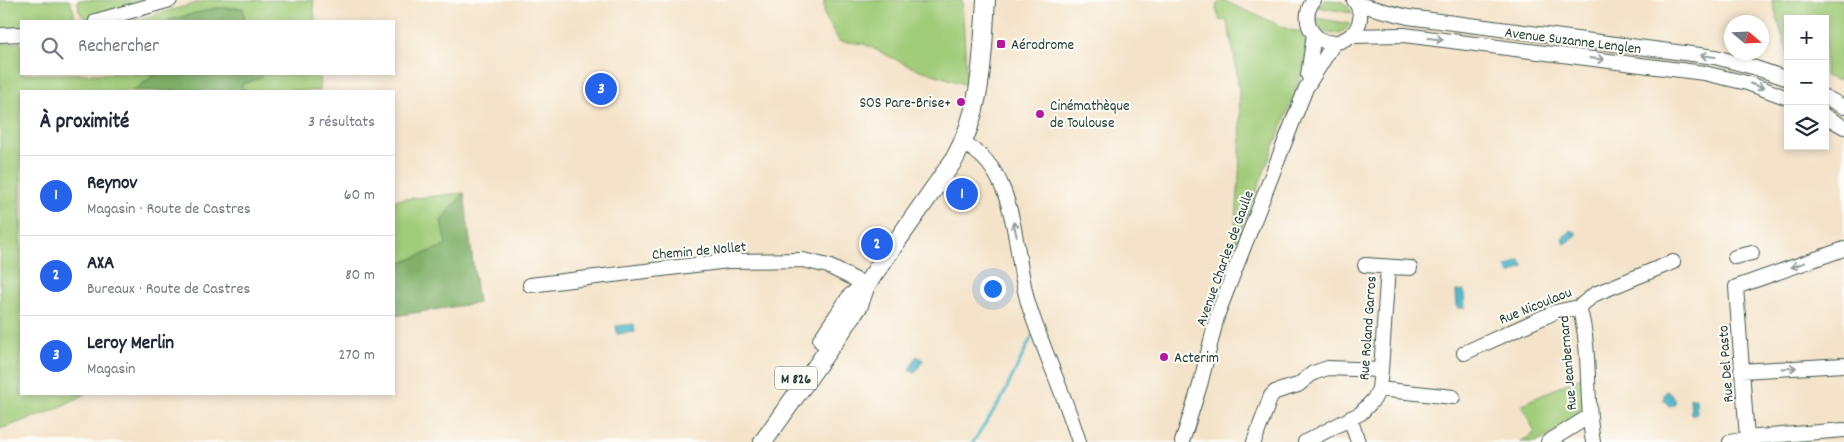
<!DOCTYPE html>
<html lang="fr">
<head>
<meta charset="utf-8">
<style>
  :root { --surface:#fff; --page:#f2f2f3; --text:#1f2937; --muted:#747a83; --line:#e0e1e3; --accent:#2563eb }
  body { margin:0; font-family:Dekko,sans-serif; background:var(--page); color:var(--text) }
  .controls { position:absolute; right:15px; top:15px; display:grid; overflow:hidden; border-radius:0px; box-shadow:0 2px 8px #0003 }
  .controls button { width:45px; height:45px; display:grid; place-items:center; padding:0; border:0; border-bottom:1px solid var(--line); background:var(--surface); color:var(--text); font:25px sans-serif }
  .compass { position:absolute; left:1724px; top:15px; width:45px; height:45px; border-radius:50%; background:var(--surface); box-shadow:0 2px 8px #0003; rotate:109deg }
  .you { position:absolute; left:992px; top:288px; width:18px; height:18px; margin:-12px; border:4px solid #fff; border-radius:50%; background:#1a73e8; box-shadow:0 0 0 8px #1a73e833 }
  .badge { display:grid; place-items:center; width:32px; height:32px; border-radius:50%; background:var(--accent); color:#fff; font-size:16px; font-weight:700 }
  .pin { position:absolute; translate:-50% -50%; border:2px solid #fff; box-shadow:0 1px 5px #0006 }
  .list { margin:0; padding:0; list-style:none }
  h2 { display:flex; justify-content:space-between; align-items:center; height:65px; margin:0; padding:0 20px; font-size:21px }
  h2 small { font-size:16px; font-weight:400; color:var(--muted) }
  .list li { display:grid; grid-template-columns:32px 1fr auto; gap:15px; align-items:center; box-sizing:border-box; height:80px; padding:0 20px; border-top:1px solid var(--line) }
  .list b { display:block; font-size:19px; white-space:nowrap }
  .list p { margin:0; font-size:16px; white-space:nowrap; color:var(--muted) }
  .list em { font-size:16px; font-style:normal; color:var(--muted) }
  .icon { flex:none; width:28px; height:28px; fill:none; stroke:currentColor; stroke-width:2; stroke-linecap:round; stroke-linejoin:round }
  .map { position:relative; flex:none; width:1844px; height:442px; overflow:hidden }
  .search { position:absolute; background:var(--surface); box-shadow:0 2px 8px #0003; left:20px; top:20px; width:375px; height:55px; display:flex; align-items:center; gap:12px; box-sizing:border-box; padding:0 18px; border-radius:0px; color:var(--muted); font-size:19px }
  .panel { position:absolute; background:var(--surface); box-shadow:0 2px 8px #0003; left:20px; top:90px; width:375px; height:305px; border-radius:0px }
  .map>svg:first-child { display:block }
  .green { fill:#a1cc79; stroke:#608456 }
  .forest { fill:#80b069; stroke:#50764e }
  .water { fill:#4ab4c8; stroke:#34787e }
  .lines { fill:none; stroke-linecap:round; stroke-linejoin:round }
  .stream { stroke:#4ab4c8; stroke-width:3 }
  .minor-casing { stroke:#3f564a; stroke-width:16 }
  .major-casing { stroke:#3f564a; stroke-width:20 }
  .minor { stroke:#fff; stroke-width:14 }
  .major { stroke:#fff; stroke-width:18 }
  .oneway { stroke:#8f9e9a }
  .poi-dot { fill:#b5179e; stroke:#fdfcf7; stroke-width:2 }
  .labels { text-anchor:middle; stroke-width:4; stroke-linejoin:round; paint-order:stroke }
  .shield { fill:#fdfcf7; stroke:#62766e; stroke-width:1 }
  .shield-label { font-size:14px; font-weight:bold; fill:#1f3d34 }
  .street-label { font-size:15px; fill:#1f3d34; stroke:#fdfcf7 }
  .poi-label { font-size:15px; fill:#1f3d34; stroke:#fdfcf7; text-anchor:start }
</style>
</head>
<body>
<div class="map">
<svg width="1844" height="442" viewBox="0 0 1844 442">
  <rect width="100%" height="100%" fill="#fdfcf7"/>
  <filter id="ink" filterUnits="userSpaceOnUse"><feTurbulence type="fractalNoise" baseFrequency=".02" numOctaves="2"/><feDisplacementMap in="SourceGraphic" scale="10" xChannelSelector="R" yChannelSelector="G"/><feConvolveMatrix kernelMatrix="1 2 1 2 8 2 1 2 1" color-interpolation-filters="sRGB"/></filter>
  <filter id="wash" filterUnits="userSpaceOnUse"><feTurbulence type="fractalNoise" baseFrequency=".0096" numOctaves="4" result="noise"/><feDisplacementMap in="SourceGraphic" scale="20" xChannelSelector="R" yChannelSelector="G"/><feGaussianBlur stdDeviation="1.12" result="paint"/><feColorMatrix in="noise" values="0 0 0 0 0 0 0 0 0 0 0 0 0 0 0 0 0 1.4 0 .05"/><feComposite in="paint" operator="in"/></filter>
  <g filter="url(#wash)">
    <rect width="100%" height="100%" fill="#f4e3c9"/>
    <path class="green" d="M 0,0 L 69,0 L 74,12 L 74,19 L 71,21 L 21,21 L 21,29 L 0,30 Z
      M 78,0 L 152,0 L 85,19 L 79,11 Z
      M 208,0 L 313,0 L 315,21 L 245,21 L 243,8 L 216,8 L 166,21 L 131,21 Z
      M 824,0 L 962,0 L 967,85 L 911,67 L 864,44 L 839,41 L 824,14 Z
      M 1222,0 L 1290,30 L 1303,32 C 1312,49 1302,72 1296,90 L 1233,251 C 1240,174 1248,95 1226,20 L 1220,21 L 1216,9 L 1217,4 Z
      M 1325,0 C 1338,0 1346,0 1352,13 L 1317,7 Z
      M 1772,0 L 1844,0 L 1844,77 L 1837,80 L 1825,76 L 1825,19 L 1788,19 L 1788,56 Z
      M 1316,18 L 1350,24 C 1341,39 1319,37 1316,18 Z
      M 21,42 L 21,74 L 156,74 L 133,91 L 21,91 L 21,394 L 86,394 L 49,412 L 0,429 L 0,44 Z
      M 262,74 L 319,74 L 320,91 L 247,91 L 239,85 L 262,77 Z
      M 464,193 L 441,221 L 447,245 L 401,263 L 394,263 L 394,200 Z
      M 1583,376 L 1583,404 L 1574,420 L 1538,442 L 1520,442 L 1535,433 L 1522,404 Z"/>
    <path class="forest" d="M 216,8 L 243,8 L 245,21 L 166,21 Z
      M 156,74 L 262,74 L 263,77 L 240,85 L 247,91 L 133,91 Z
      M 464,193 L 478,303 L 394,316 L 394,263 L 401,263 L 446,245 L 441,221 Z"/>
    <path class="water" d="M 1570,230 L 1576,232 L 1576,236 L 1565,244 L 1562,239 Z
      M 1520,260 L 1524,267 L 1510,274 L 1506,267 Z
      M 1464,290 L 1465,308 L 1457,308 L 1456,291 Z
      M 634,324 L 635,332 L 617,334 L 616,326 Z
      M 917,356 L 923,360 L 915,373 L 909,370 Z
      M 1667,391 L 1676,399 L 1674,405 L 1669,406 L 1664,400 L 1664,394 Z
      M 1690,398 L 1696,398 L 1697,414 L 1691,414 Z"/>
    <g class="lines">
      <path class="stream" d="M 973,442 L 1001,400 L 1031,338"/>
    </g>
  </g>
  <g filter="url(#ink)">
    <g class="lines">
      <defs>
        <path id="minor" d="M 1314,0 C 1308,7 1306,17 1309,26 C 1324,62 1378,32 1354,0
          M 1357,4 L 1408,17 L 1715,57 L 1753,67 L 1788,79
          M 96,21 L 170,0
          M 0,35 L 21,34
          M 1351,36 L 1404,35 L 1704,73 L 1747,83 L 1788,98
          M 1308,75 L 1314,34
          M 1825,97 L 1844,107
          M 1825,116 L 1844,127
          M 963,144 C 1020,169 1013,257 1029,306 C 1044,352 1065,396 1079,442
          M 1735,257 L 1752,253
          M 1365,265 L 1410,268
          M 530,285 L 728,261 L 803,260 L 828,266 L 866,285
          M 1579,307 C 1592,350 1585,398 1593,442
          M 1464,353 L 1555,312 L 1579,307 L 1595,294 L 1673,262
          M 1741,371 L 1844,365
          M 1379,389 L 1453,397
          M 1350,418 L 1358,442
          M 1747,438 L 1736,287 L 1844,249
          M 1182,442 L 1200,385 L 1218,313 L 1306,88 L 1334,43
          M 1254,442 L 1271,396 L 1275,392 L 1298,385 L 1313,373 L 1328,368 L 1381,370
          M 1305,442 L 1361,413 L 1374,399 L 1379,389 L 1381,370 L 1388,267
          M 1548,442 L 1588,417
          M 1730,442 L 1757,437 L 1844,430"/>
        <path id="major" d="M 822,340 L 851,297 L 861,289
          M 763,442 L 850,319 L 859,305 L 866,285 L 954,160 C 983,108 982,58 986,0"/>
      </defs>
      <use href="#minor" class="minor-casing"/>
      <use href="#major" class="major-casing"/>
      <use href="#minor" class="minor"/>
      <use href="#major" class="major"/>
    </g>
    <defs><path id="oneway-shaft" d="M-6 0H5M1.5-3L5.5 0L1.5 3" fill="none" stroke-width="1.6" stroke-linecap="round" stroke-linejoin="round" transform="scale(1.25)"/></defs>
    <g class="oneway">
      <use href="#oneway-shaft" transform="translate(1436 39) rotate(7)"/>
      <use href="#oneway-shaft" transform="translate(1708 56) rotate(-172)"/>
      <use href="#oneway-shaft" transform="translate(1597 59) rotate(7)"/>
      <use href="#oneway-shaft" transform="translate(1757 86) rotate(19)"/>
      <use href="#oneway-shaft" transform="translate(1015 229) rotate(-103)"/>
      <use href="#oneway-shaft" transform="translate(1798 265) rotate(161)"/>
      <use href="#oneway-shaft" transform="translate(1789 368) rotate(-3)"/>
    </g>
  </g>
  <g class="poi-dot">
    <rect x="996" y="39" width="10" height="10" rx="2.5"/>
    <circle cx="961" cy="102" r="5"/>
    <circle cx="1040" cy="114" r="5"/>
    <circle cx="1164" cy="357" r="5"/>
  </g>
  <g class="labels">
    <rect class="shield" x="775" y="366.5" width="42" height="23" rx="4"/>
    <g class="shield-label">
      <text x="796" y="383">M 826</text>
    </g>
    <g class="street-label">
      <text transform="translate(1573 40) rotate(7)" y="5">Avenue Suzanne Lenglen</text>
      <text transform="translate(699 250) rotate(-5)" y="5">Chemin de Nollet</text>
      <text transform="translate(1224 258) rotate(-70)" y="5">Avenue Charles de Gaulle</text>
      <text transform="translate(1535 305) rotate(-22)" y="5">Rue Nicoulaou</text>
      <text transform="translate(1367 328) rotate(-86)" y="5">Rue Roland Garros</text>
      <text transform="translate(1567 363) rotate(-95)" y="5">Rue Jeanbernard</text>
      <text transform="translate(1725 364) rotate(-94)" y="5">Rue Del Pasto</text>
    </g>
    <g class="poi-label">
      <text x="1011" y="49">Aérodrome</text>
      <text x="951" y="107" text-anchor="end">SOS Pare-Brise+</text>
      <text x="1050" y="110">Cinémathèque<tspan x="1050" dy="17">de Toulouse</tspan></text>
      <text x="1174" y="362">Acterim</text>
    </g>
  </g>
</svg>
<div class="controls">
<button>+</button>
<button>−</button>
<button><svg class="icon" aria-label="layers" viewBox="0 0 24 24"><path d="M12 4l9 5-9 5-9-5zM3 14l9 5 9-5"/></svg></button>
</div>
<svg class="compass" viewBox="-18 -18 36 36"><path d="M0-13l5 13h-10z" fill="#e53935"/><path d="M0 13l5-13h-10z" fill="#747a83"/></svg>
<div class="you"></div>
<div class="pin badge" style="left:962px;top:194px">1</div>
<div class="pin badge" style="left:877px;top:244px">2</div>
<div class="pin badge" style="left:601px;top:89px">3</div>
<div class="search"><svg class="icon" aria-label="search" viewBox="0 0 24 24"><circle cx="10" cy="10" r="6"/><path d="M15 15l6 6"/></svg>Rechercher</div>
<section class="panel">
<h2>À proximité<small>3 résultats</small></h2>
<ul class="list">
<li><span class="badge">1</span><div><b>Reynov</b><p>Magasin · Route de Castres</p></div><em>60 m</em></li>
<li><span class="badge">2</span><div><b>AXA</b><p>Bureaux · Route de Castres</p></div><em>80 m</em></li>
<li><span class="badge">3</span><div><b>Leroy Merlin</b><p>Magasin</p></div><em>270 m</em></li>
</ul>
</section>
</div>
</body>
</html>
